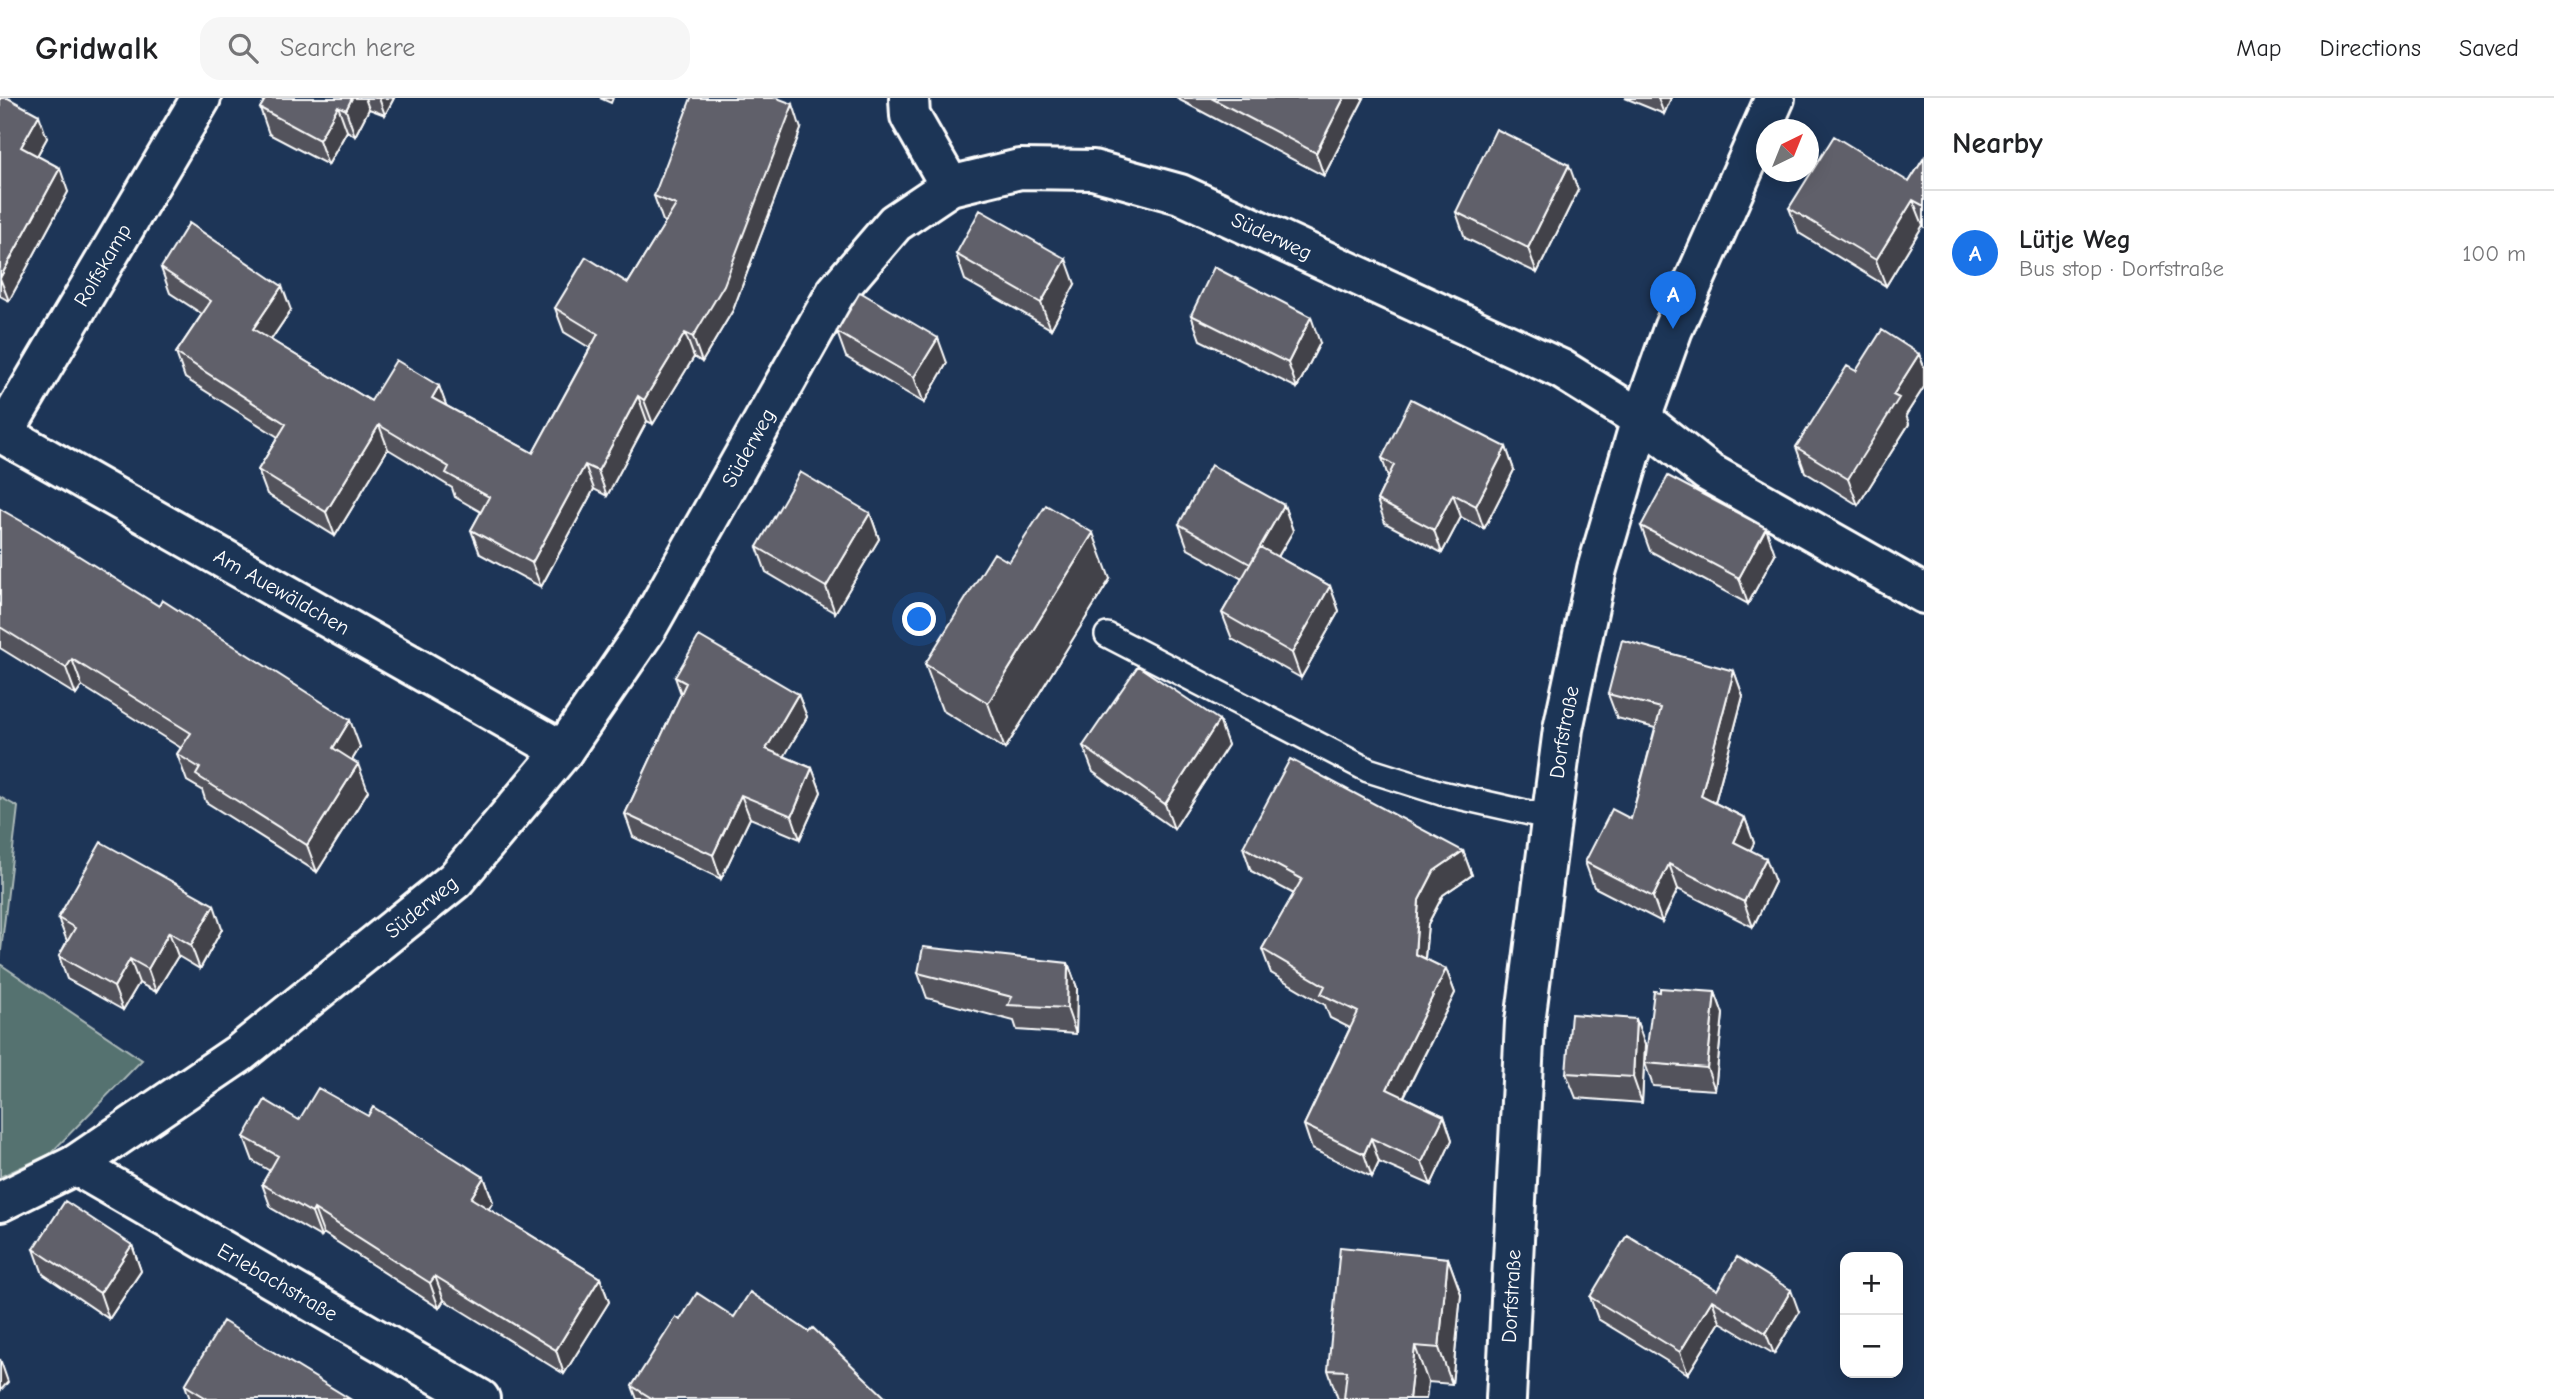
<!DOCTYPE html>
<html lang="en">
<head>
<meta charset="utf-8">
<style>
  :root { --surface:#fff; --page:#f6f6f6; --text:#202124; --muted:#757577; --line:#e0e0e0; --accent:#1a73e8 }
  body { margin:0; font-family:"Comic Neue",sans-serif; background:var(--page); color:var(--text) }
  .controls { position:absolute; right:21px; bottom:21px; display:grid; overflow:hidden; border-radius:14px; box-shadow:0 4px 18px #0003 }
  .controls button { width:63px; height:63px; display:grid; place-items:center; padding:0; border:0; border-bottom:2px solid var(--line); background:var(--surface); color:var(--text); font:35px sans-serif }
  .compass { position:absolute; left:1756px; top:21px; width:63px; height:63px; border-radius:50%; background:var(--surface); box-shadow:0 4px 18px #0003; rotate:43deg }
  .you { position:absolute; left:920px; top:522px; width:24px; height:24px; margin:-18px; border:5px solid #fff; border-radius:50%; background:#1a73e8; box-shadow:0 0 0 10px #1a73e833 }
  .badge { display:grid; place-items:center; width:46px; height:46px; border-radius:50%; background:var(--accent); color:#fff; font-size:23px; font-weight:700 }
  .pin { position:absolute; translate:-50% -58px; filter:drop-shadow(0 2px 4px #0008) }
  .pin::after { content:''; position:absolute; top:37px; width:24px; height:21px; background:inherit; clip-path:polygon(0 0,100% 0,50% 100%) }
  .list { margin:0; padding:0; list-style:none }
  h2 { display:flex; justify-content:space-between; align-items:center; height:91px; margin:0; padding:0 28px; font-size:30px }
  h2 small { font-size:23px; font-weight:400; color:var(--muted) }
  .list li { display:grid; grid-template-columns:46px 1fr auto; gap:21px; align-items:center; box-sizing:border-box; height:126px; padding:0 28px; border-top:2px solid var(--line) }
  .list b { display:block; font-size:26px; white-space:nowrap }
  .list p { margin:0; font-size:23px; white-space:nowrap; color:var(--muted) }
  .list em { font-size:23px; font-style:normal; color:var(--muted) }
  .icon { flex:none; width:38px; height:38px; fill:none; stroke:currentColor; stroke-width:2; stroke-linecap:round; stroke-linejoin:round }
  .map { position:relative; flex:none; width:1924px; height:1301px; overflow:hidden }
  header { display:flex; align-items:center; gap:42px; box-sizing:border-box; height:98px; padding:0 35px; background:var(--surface); border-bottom:2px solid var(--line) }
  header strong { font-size:33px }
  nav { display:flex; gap:38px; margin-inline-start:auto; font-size:24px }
  .search { width:490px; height:63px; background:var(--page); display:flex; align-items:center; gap:18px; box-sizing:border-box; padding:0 24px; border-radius:21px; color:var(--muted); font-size:26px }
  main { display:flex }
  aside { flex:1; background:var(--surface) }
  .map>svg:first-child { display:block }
  .green { fill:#557270; stroke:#aab8b8; stroke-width:2 }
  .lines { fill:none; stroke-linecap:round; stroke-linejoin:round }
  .lane-casing { stroke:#fff; stroke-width:28 }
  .street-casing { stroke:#fff; stroke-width:44 }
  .lane { stroke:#1d3557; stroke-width:23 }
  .street { stroke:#1d3557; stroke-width:38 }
  .wall { fill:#53535b; stroke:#fff; stroke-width:2 }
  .shaded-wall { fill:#43434a; stroke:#fff; stroke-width:2 }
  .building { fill:#60606a; stroke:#fff; stroke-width:2 }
  .labels { text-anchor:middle; stroke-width:5; stroke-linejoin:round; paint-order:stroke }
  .street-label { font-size:21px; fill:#fff; stroke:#1d3557 }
</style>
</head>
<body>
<header>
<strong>Gridwalk</strong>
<div class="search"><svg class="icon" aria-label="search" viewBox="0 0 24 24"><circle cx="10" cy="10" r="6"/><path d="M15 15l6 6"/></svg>Search here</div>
<nav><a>Map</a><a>Directions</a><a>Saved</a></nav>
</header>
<main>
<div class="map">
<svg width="1924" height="1301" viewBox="0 0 1924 1301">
  <rect width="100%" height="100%" fill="#1d3557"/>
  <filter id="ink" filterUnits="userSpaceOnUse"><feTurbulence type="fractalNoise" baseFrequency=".0143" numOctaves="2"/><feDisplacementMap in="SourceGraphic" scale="14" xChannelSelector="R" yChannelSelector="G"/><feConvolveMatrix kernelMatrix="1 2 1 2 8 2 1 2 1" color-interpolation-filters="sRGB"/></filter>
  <g filter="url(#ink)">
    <path class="green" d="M 0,699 L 18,709 L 0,861 Z
      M 0,866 L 142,962 L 50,1056 L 0,1079 Z"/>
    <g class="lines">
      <defs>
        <path id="lane" d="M 1107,537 L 1368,672 L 1441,695 L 1552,720"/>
        <g id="street">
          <path d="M 909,0 L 910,18 L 950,88"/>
          <path id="s1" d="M 0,334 L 563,653"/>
          <path id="s2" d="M 3,336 L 201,0"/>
          <path id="s3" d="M 75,1067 L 480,1301"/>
          <path id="s4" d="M 0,1104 L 75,1067 L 240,955 L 455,782 L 563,653 L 647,530 L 836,194 L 895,125 L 950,88 L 1020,71 L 1093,72 L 1180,96 L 1561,271 L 1641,321 L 1708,374 L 1924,496"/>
          <path id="s5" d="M 1506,1301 L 1525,924 L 1563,631 L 1597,471 L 1641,321 L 1673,231 L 1775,0"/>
        </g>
      </defs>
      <use href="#lane" class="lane-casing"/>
      <use href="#street" class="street-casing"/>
      <use href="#lane" class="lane"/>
      <use href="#street" class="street"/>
    </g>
    <path class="wall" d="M 0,0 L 47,40 L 37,58 L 68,94 L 9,203 L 0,198 Z
      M 266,0 L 394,0 L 385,17 L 369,11 L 355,38 L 347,33 L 328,67 L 269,36 L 260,10 Z
      M 600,0 L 613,0 L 611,5 Z
      M 1176,0 L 1364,0 L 1324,78 Z
      M 1625,0 L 1671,0 L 1664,16 Z
      M 801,31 L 733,212 L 702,264 L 694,259 L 653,326 L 647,323 L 607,398 L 594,391 L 541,489 L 480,456 L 471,432 L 481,414 L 455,399 L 452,390 L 388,351 L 335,438 L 267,396 L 258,372 L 278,339 L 185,280 L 176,255 L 202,216 L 170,195 L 161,170 L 291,212 L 271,242 L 371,303 L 439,288 L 446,308 L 533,355 L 590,250 L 564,234 L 555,210 L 628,185 L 666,124 L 663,123 L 654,98 Z
      M 1924,60 L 1924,128 L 1923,127 L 1886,188 L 1799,135 L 1789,110 L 1909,84 Z
      M 1578,92 L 1537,175 L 1465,140 L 1456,114 Z
      M 956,156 L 1075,186 L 1051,231 L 965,182 Z
      M 1191,217 L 1320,245 L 1297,290 L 1200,242 Z
      M 837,234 L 947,265 L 924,305 L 846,259 Z
      M 1919,256 L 1924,269 L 1924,289 L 1906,317 L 1909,326 L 1858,407 L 1805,374 L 1796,349 L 1856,273 Z
      M 1506,349 L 1514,372 L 1484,431 L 1461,419 L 1442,455 L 1385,425 L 1377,402 L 1388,379 L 1382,360 Z
      M 1284,407 L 1293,433 L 1278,459 L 1330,488 L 1339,513 L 1301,580 L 1232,541 L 1222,515 L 1242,481 L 1188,451 L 1179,426 Z
      M 0,411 L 360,649 L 352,662 L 368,693 L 317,774 L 206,704 L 202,692 L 187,683 L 177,656 L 181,650 L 82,588 L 76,597 L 0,550 Z
      M 870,415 L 879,441 L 835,515 L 766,474 L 757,449 Z
      M 1641,428 L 1775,456 L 1748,506 L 1650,453 Z
      M 1009,464 L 1110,481 L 1005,651 L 942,612 L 925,566 Z
      M 1734,573 L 1743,598 L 1715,705 L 1745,720 L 1754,745 L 1750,752 L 1775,784 L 1753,829 L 1678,791 L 1662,824 L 1594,789 L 1585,764 L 1631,721 L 1655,630 L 1617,620 L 1608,596 Z
      M 675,579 L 798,596 L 807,619 L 784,658 L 812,670 L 821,694 L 800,741 L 750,720 L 721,781 L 633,739 L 625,716 L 681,596 Z
      M 1219,622 L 1228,647 L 1174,731 L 1093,674 L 1083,648 Z
      M 1243,749 L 1463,753 L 1472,777 L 1443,797 L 1428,826 L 1425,861 L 1446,871 L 1455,895 L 1404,999 L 1444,1018 L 1452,1042 L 1431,1087 L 1379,1064 L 1372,1079 L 1312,1051 L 1304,1027 L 1350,930 L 1330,920 L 1325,907 L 1271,875 L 1262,851 L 1294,796 L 1251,773 Z
      M 58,820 L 222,831 L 200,871 L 178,858 L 156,894 L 139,885 L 123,912 L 67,881 L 59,858 L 67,843 Z
      M 1068,865 L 1077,890 L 1076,936 L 1017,932 L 1014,923 L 927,900 L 918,875 Z
      M 1660,894 L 1715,894 L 1723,916 L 1715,992 L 1653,988 L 1645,965 Z
      M 1636,921 L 1645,947 L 1642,1005 L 1576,1000 L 1566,975 Z
      M 368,1018 L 484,1079 L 493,1104 L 488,1111 L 600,1180 L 609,1204 L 564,1276 L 444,1202 L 439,1210 L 323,1135 L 321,1139 L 271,1110 L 262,1086 L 270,1073 L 253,1063 L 244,1039 L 299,1022 Z
      M 132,1147 L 141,1173 L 109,1221 L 43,1176 L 34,1151 Z
      M 1448,1160 L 1461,1196 L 1452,1286 L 1428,1284 L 1426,1301 L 1338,1301 L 1328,1272 Z
      M 1717,1192 L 1799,1214 L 1774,1256 L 1720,1224 L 1688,1276 L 1598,1221 L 1590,1199 Z
      M 734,1219 L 887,1301 L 637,1301 L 632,1288 L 680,1222 Z
      M 185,1287 L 350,1301 L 190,1301 Z"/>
    <path class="shaded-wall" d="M 352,0 L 365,0 L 369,11 L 355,38 L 346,12 Z
      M 379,0 L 394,0 L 385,17 Z
      M 1344,0 L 1364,0 L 1324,78 L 1316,55 Z
      M 1658,0 L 1671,0 L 1664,16 Z
      M 793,6 L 801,31 L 733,212 L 702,264 L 693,239 Z
      M 338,8 L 347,33 L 328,67 L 319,42 Z
      M 39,17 L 47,40 L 29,72 L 21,49 Z
      M 1569,67 L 1578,92 L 1537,175 L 1528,150 Z
      M 60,70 L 68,94 L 9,203 L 0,180 Z
      M 1913,102 L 1923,127 L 1886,188 L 1876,162 Z
      M 1066,161 L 1075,186 L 1051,231 L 1041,205 Z
      M 282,188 L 291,212 L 262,255 L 253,231 Z
      M 1311,219 L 1320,245 L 1297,290 L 1288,265 Z
      M 685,235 L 694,259 L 653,326 L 644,302 Z
      M 938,240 L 947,265 L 924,305 L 914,279 Z
      M 1919,256 L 1924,269 L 1924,289 L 1906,317 L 1909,326 L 1858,407 L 1848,381 L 1893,297 Z
      M 439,288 L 448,312 L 432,300 Z
      M 638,298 L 647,323 L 607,398 L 598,373 Z
      M 379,327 L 388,351 L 335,438 L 326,414 Z
      M 1506,349 L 1514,372 L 1484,431 L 1476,408 Z
      M 585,367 L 594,391 L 541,489 L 532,465 Z
      M 1453,396 L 1461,419 L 1442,455 L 1434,432 Z
      M 1284,407 L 1293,433 L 1259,491 L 1250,466 Z
      M 870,415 L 879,441 L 835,515 L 826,489 Z
      M 1766,430 L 1775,456 L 1748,506 L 1739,480 Z
      M 1093,435 L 1110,481 L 1005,651 L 988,605 Z
      M 1330,488 L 1339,513 L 1301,580 L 1292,555 Z
      M 72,561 L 82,588 L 76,597 L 66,570 Z
      M 1734,573 L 1743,598 L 1710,723 L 1701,698 Z
      M 798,596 L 807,619 L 775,675 L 766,651 Z
      M 350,622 L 360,649 L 343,677 L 333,650 Z
      M 1219,622 L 1228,647 L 1174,731 L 1165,706 Z
      M 358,666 L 368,693 L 317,774 L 307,747 Z
      M 812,670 L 821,694 L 800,741 L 792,718 Z
      M 741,697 L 750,720 L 721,781 L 713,757 Z
      M 1745,720 L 1754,745 L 1743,768 L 1734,744 Z
      M 1463,753 L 1472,777 L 1443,797 L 1428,826 L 1423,880 L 1415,856 L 1419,802 L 1434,773 Z
      M 1766,760 L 1775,784 L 1753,829 L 1744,804 Z
      M 1669,766 L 1678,791 L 1662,824 L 1653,799 Z
      M 214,807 L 222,831 L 200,871 L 191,847 Z
      M 169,834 L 178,858 L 156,894 L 148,871 Z
      M 130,861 L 139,885 L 123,912 L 114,889 Z
      M 1068,865 L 1077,890 L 1076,936 L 1067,910 Z
      M 1446,871 L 1455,895 L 1396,1014 L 1387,991 Z
      M 1715,894 L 1723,916 L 1715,992 L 1707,970 Z
      M 1636,921 L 1645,947 L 1642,1005 L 1633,979 Z
      M 1444,1018 L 1452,1042 L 1431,1087 L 1422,1064 Z
      M 1371,1040 L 1379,1064 L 1372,1079 L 1364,1056 Z
      M 484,1079 L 493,1104 L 480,1125 L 471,1100 Z
      M 314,1111 L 323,1135 L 321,1139 L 312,1115 Z
      M 132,1147 L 141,1173 L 109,1221 L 100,1195 Z
      M 1448,1160 L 1461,1196 L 1452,1286 L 1439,1250 Z
      M 435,1178 L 444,1202 L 439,1210 L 430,1185 Z
      M 600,1180 L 609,1204 L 564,1276 L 556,1252 Z
      M 1791,1192 L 1799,1214 L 1774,1256 L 1766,1235 Z
      M 1712,1202 L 1720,1224 L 1688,1276 L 1680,1254 Z
      M 1415,1248 L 1428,1284 L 1426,1301 L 1409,1301 Z
      M 0,1261 L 8,1284 L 0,1293 Z"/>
    <path class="building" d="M 0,0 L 8,0 L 39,17 L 21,49 L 60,70 L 0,180 Z
      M 266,0 L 352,0 L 346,12 L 338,8 L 319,42 L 260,10 Z
      M 691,0 L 777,0 L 793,6 L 724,187 L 693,239 L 685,235 L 644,302 L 638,298 L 598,373 L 585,367 L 532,465 L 471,432 L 489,399 L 446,375 L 449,369 L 379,327 L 326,414 L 258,372 L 286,326 L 176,255 L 211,203 L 161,170 L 189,125 L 282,188 L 253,231 L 371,303 L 396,262 L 439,288 L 432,300 L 533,355 L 598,236 L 555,210 L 586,159 L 628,185 L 676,107 L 654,98 Z
      M 1211,0 L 1344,0 L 1316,55 Z
      M 1496,31 L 1569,67 L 1528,150 L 1456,114 Z
      M 1834,38 L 1909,84 L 1924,60 L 1924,108 L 1913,102 L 1876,162 L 1789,110 Z
      M 980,112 L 1066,161 L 1041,205 L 956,156 Z
      M 1214,169 L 1311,219 L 1288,265 L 1191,217 Z
      M 860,194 L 938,240 L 914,279 L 837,234 Z
      M 1882,232 L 1919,256 L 1893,297 L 1899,300 L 1848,381 L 1796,349 L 1847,268 L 1856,273 Z
      M 1411,301 L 1506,349 L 1476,408 L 1453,396 L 1434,432 L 1377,402 L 1394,367 L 1382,360 Z
      M 1211,367 L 1284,407 L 1250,466 L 1179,426 Z
      M 800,374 L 870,415 L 826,489 L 757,449 Z
      M 1668,378 L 1766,430 L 1739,480 L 1641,428 Z
      M 1046,407 L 1093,435 L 988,605 L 925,566 L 994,455 L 1009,464 Z
      M 0,411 L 39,433 L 159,508 L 162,502 L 350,622 L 333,650 L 358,666 L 307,747 L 196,677 L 200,670 L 177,656 L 191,635 L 72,561 L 66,570 L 0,529 Z
      M 1260,449 L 1330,488 L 1292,555 L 1222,515 Z
      M 699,538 L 798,596 L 766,651 L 812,670 L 792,718 L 741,697 L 713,757 L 625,716 L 686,585 L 675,579 Z
      M 1622,542 L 1734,573 L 1701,698 L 1745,720 L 1734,744 L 1766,760 L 1744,804 L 1669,766 L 1653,799 L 1585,764 L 1612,711 L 1631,721 L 1661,610 L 1608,596 Z
      M 1138,568 L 1219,622 L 1165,706 L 1083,648 Z
      M 1290,661 L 1463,753 L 1434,773 L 1419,802 L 1415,856 L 1446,871 L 1387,991 L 1444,1018 L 1422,1064 L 1371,1040 L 1364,1056 L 1304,1027 L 1358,914 L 1321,896 L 1325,888 L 1262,851 L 1302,781 L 1243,749 Z
      M 101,744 L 214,807 L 191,847 L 169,834 L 148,871 L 130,861 L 114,889 L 59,858 L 75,830 L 58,820 Z
      M 923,849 L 1068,865 L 1067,910 L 1008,907 L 1012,899 L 918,875 Z
      M 1660,890 L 1715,894 L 1707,970 L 1645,965 L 1654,893 L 1660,894 Z
      M 1571,916 L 1636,921 L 1633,979 L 1566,975 Z
      M 318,990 L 368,1018 L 373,1009 L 484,1079 L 471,1100 L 600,1180 L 556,1252 L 435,1178 L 430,1185 L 314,1111 L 312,1115 L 262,1086 L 278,1058 L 244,1039 L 265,1002 L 299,1022 Z
      M 65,1103 L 132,1147 L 100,1195 L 34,1151 Z
      M 1627,1137 L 1717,1192 L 1737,1159 L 1791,1192 L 1766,1235 L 1712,1202 L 1680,1254 L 1590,1199 Z
      M 1340,1149 L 1448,1160 L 1439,1250 L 1415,1248 L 1409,1301 L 1344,1301 L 1347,1273 L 1328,1272 Z
      M 750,1194 L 809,1234 L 813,1230 L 887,1301 L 653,1301 L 632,1288 L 676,1219 L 680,1222 L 697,1195 L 734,1219 Z
      M 223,1223 L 350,1301 L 208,1301 L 185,1287 Z"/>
  </g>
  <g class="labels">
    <g class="street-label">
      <text dy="7" stroke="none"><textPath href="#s4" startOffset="1755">Süderweg</textPath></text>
      <text dy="7" stroke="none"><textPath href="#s2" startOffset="196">Rolfskamp</textPath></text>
      <text dy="7" stroke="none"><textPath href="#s4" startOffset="1083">Süderweg</textPath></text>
      <text dy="7" stroke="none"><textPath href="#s1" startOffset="324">Am Auewäldchen</textPath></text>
      <text dy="7" stroke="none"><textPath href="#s5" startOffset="670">Dorfstraße</textPath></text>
      <text dy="7" stroke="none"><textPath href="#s4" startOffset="516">Süderweg</textPath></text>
      <text dy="7" stroke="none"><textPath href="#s3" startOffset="234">Erlebachstraße</textPath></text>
      <text dy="7" stroke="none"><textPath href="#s5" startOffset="103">Dorfstraße</textPath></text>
    </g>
  </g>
</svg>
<div class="controls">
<button>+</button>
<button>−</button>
</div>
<svg class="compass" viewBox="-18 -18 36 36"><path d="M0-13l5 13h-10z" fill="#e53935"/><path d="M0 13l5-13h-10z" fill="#757577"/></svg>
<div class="you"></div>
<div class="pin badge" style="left:1673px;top:231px">A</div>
</div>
<aside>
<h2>Nearby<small></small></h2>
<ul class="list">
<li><span class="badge">A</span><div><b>Lütje Weg</b><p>Bus stop · Dorfstraße</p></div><em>100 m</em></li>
</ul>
</aside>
</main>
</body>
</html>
